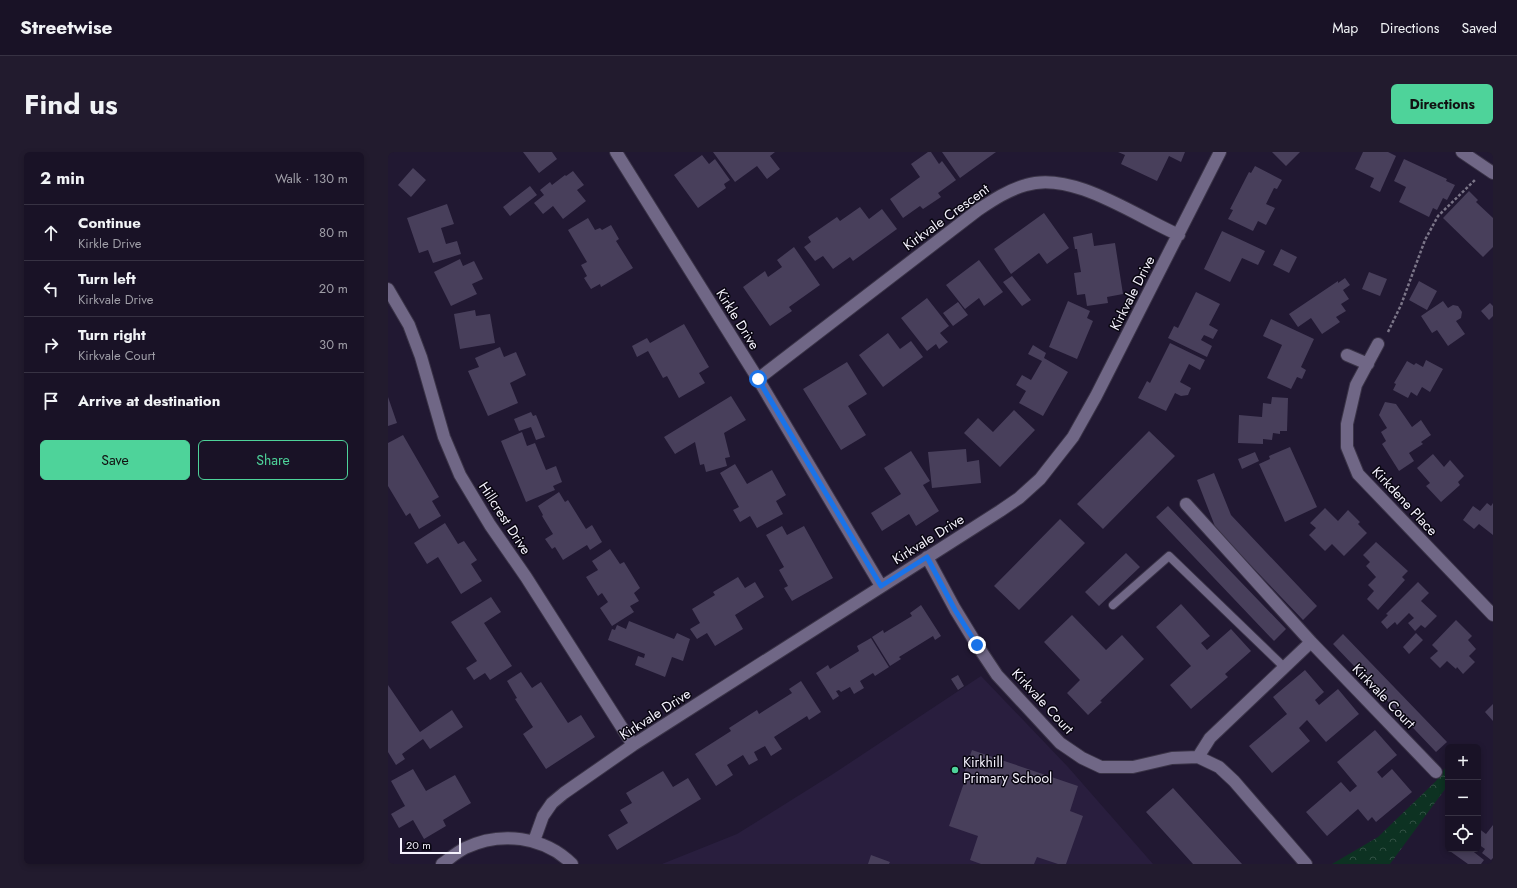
<!DOCTYPE html>
<html lang="en">
<head>
<meta charset="utf-8">
<style>
  :root { --surface:#191226; --page:#221b2e; --text:#f1f3f6; --muted:#9f9ea7; --line:#373243; --accent:#4ed39a }
  body { margin:0; font-family:Jost,sans-serif; background:var(--page); color:var(--text) }
  .controls { position:absolute; right:12px; bottom:12px; display:grid; overflow:hidden; border-radius:6px; box-shadow:0 2px 6px #0003 }
  .controls button { width:36px; height:36px; display:grid; place-items:center; padding:0; border:0; border-bottom:1px solid var(--line); background:var(--surface); color:var(--text); font:20px sans-serif }
  .scale { position:absolute; left:12px; bottom:10px; width:61px; box-sizing:border-box; padding-left:4px; border:2px solid #f5f2fd; border-top:0; font-size:11px; line-height:14px; white-space:nowrap; color:#f5f2fd; -webkit-text-stroke:3px #090611; paint-order:stroke }
  .stop { position:absolute; width:12px; height:12px; margin:-9px; border:3px solid #1a73e8; border-radius:50%; background:#fff }
  .stop.end { background:#1a73e8; border-color:#fff; box-shadow:0 1px 4px #0008 }
  .list { margin:0; padding:0; list-style:none }
  h2 { display:flex; justify-content:space-between; align-items:center; height:52px; margin:0; padding:0 16px; font-size:17px }
  h2 small { font-size:13px; font-weight:400; color:var(--muted) }
  .list li { display:grid; grid-template-columns:26px 1fr auto; gap:12px; align-items:center; box-sizing:border-box; height:56px; padding:0 16px; border-top:1px solid var(--line) }
  .list b { display:block; font-size:15px; white-space:nowrap }
  .list p { margin:0; font-size:13px; white-space:nowrap; color:var(--muted) }
  .list em { font-size:13px; font-style:normal; color:var(--muted) }
  .actions { display:flex; gap:8px; padding:12px 16px }
  .actions a { flex:1; padding:9px 0; border:1px solid var(--accent); border-radius:6px; text-align:center; font-size:14px; color:var(--accent) }
  .actions .main { background:var(--accent); color:#111 }
  .icon { flex:none; width:22px; height:22px; fill:none; stroke:currentColor; stroke-width:2; stroke-linecap:round; stroke-linejoin:round }
  .map { position:relative; flex:none; width:1105px; height:712px; overflow:hidden; border-radius:6px }
  header { display:flex; align-items:center; gap:24px; box-sizing:border-box; height:56px; padding:0 20px; background:var(--surface); border-bottom:1px solid var(--line) }
  header strong { font-size:19px }
  nav { display:flex; gap:22px; margin-inline-start:auto; font-size:14px }
  .intro { display:flex; align-items:center; justify-content:space-between; box-sizing:border-box; height:96px; padding:0 24px }
  h1 { margin:0; font-size:28px }
  .button { padding:10px 18px; border-radius:6px; background:var(--accent); color:#111; font-size:14px; font-weight:700 }
  main { display:flex; gap:24px; padding:0 24px }
  aside { flex:1; background:var(--surface); border-radius:6px; box-shadow:0 2px 6px #0003 }
  .map>svg:first-child { display:block }
  .built { fill:#291e3e }
  .forest { fill:url(#forest-crowns) }
  .building { fill:#483f5b }
  .lines { fill:none; stroke-linecap:round; stroke-linejoin:round }
  .lane-casing { stroke:#3a3347; stroke-width:10 }
  .street-casing { stroke:#3a3347; stroke-width:14 }
  .path { stroke:#7b7588; stroke-width:2.5; stroke-dasharray:3 2; stroke-linecap:butt }
  .lane { stroke:#706786; stroke-width:8 }
  .street { stroke:#706786; stroke-width:12 }
  .route { stroke:#1a73e8; stroke-width:5 }
  .poi-dot { fill:#4ed39a; stroke:#090611; stroke-width:1.5 }
  .labels { text-anchor:middle; stroke-width:3; stroke-linejoin:round; paint-order:stroke }
  .street-label { font-size:14px; fill:#f5f2fd; stroke:#090611 }
  .poi-label { font-size:14px; fill:#f5f2fd; stroke:#090611; text-anchor:start }
</style>
</head>
<body>
<header>
<strong>Streetwise</strong>
<nav><a>Map</a><a>Directions</a><a>Saved</a></nav>
</header>
<div class="intro"><h1>Find us</h1><a class="button">Directions</a></div>
<main>
<aside>
<h2>2 min<small>Walk · 130 m</small></h2>
<ul class="list">
<li><svg class="icon" aria-label="ahead" viewBox="0 0 24 24"><path d="M12 20V5M6 11l6-6 6 6"/></svg><div><b>Continue</b><p>Kirkle Drive</p></div><em>80 m</em></li>
<li><svg class="icon" aria-label="left" viewBox="0 0 24 24"><path d="M17 20v-9H6M10 6l-5 5 5 5"/></svg><div><b>Turn left</b><p>Kirkvale Drive</p></div><em>20 m</em></li>
<li><svg class="icon" aria-label="right" viewBox="0 0 24 24"><path d="M7 20v-9h11M14 6l5 5-5 5"/></svg><div><b>Turn right</b><p>Kirkvale Court</p></div><em>30 m</em></li>
<li><svg class="icon" aria-label="arrive" viewBox="0 0 24 24"><path d="M6 21V4h12l-3 4 3 4H6"/></svg><div><b>Arrive at destination</b></div></li>
</ul>
<div class="actions"><a class="main">Save</a><a>Share</a></div>
</aside>
<div class="map">
<svg width="1105" height="712" viewBox="0 0 1105 712">
  <defs>
    <pattern id="forest-crowns" width="20" height="18" patternUnits="userSpaceOnUse"><rect width="20" height="18" fill="#0d3222"/><path d="M2 6a3 3 0 1 1 6 0M12 15a3 3 0 1 1 6 0" fill="none" stroke="#315043"/></pattern>
  </defs>
  <rect width="100%" height="100%" fill="#211832"/>
  <path class="built" d="M 593,524 L 680,615 L 765,712 L 274,712 L 349,682 L 445,622 Z"/>
  <path class="forest" d="M 1060,612 L 1060,633 L 1002,712 L 944,712 L 990,685 L 1048,629 Z"/>
  <path class="building" d="M 135,0 L 164,0 L 169,7 L 151,21 Z
    M 325,0 L 387,0 L 382,4 L 392,17 L 379,27 L 369,14 L 347,30 Z
    M 540,0 L 543,0 L 551,12 L 554,9 L 568,28 L 550,41 L 553,45 L 535,57 L 532,54 L 515,66 L 502,47 L 532,25 L 523,12 Z
    M 554,0 L 608,0 L 572,26 Z
    M 730,0 L 797,0 L 793,10 L 781,4 L 769,29 L 733,12 L 737,3 Z
    M 884,0 L 912,0 L 898,14 Z
    M 975,0 L 1000,0 L 1008,4 L 992,40 L 982,35 L 986,26 L 967,17 Z
    M 314,3 L 321,12 L 327,7 L 342,28 L 336,32 L 338,36 L 310,56 L 286,23 Z
    M 1016,7 L 1059,27 L 1058,29 L 1067,33 L 1059,48 L 1055,46 L 1049,58 L 1045,56 L 1041,65 L 1011,50 L 1018,35 L 1006,29 Z
    M 867,14 L 894,28 L 889,37 L 886,36 L 878,52 L 887,56 L 878,73 L 870,69 L 865,79 L 840,67 L 845,58 L 842,57 L 861,20 L 863,21 Z
    M 25,16 L 38,28 L 23,45 L 10,33 Z
    M 185,19 L 196,33 L 189,38 L 198,49 L 175,67 L 165,54 L 155,62 L 146,51 L 156,43 L 152,38 L 162,30 L 164,33 L 177,23 L 178,24 Z
    M 142,34 L 149,43 L 122,64 L 115,55 Z
    M 1081,39 L 1090,48 L 1088,50 L 1105,66 L 1105,95 L 1095,105 L 1055,66 Z
    M 59,52 L 66,72 L 53,76 L 58,92 L 69,89 L 73,102 L 45,111 L 40,98 L 31,101 L 19,66 Z
    M 472,55 L 481,67 L 494,57 L 509,77 L 465,109 L 462,105 L 445,117 L 435,104 L 427,109 L 416,95 L 423,90 L 420,85 L 449,65 L 452,69 Z
    M 656,61 L 681,96 L 659,112 L 651,101 L 623,122 L 606,97 Z
    M 200,66 L 207,78 L 212,76 L 214,78 L 223,73 L 231,87 L 228,89 L 245,116 L 213,135 L 212,132 L 203,137 L 196,126 L 199,124 L 193,113 L 199,110 L 180,78 Z
    M 834,79 L 877,99 L 870,113 L 854,106 L 842,130 L 816,117 Z
    M 704,81 L 706,94 L 727,91 L 735,142 L 719,145 L 720,151 L 699,154 L 697,142 L 689,143 L 686,121 L 693,120 L 689,97 L 687,97 L 685,85 Z
    M 406,95 L 432,133 L 401,155 L 404,159 L 382,174 L 355,135 L 377,119 L 380,125 L 394,115 L 389,108 Z
    M 893,97 L 909,105 L 901,121 L 885,113 Z
    M 72,107 L 75,114 L 86,109 L 95,127 L 84,132 L 89,142 L 63,154 L 46,120 Z
    M 591,108 L 615,140 L 596,154 L 591,146 L 577,157 L 558,133 Z
    M 981,120 L 999,127 L 992,144 L 974,137 Z
    M 624,124 L 643,148 L 634,154 L 615,130 Z
    M 957,126 L 962,133 L 955,138 L 961,147 L 953,152 L 958,159 L 948,165 L 952,170 L 934,182 L 923,166 L 910,175 L 901,162 L 950,129 L 950,131 Z
    M 1031,129 L 1049,139 L 1039,158 L 1021,148 Z
    M 808,140 L 832,152 L 821,173 L 830,178 L 825,187 L 816,183 L 813,188 L 824,194 L 819,205 L 780,186 L 786,174 L 790,176 Z
    M 539,146 L 561,174 L 552,181 L 560,190 L 551,197 L 548,192 L 539,199 L 513,166 Z
    M 680,149 L 702,159 L 699,166 L 705,169 L 689,207 L 661,195 Z
    M 1055,149 L 1060,156 L 1065,153 L 1070,154 L 1074,160 L 1073,166 L 1068,169 L 1077,182 L 1060,194 L 1049,178 L 1044,181 L 1033,164 Z
    M 570,150 L 580,163 L 565,174 L 555,161 Z
    M 1102,151 L 1105,154 L 1105,164 L 1101,168 L 1093,159 Z
    M 87,158 L 88,164 L 102,162 L 107,191 L 72,197 L 66,162 Z
    M 883,167 L 926,187 L 913,215 L 918,218 L 914,227 L 909,225 L 903,237 L 879,226 L 894,193 L 875,184 Z
    M 296,172 L 321,215 L 311,221 L 317,231 L 291,246 L 279,224 L 275,226 L 260,199 L 249,205 L 244,194 L 259,186 L 262,191 Z
    M 500,181 L 512,197 L 523,189 L 535,205 L 495,235 L 471,203 Z
    M 782,191 L 817,208 L 812,218 L 801,212 L 792,230 L 803,236 L 800,243 L 793,244 L 787,241 L 778,259 L 750,246 L 759,229 L 762,231 Z
    M 645,193 L 658,201 L 656,206 L 680,220 L 655,264 L 631,251 L 638,239 L 628,233 L 634,223 L 643,228 L 654,209 L 640,202 Z
    M 112,195 L 116,205 L 128,200 L 138,223 L 122,231 L 130,251 L 100,264 L 80,219 L 91,215 L 87,206 Z
    M 1038,208 L 1055,217 L 1042,240 L 1034,235 L 1029,244 L 1023,240 L 1020,246 L 1005,238 L 1008,232 L 1006,231 L 1019,209 L 1026,213 L 1028,211 L 1035,215 Z
    M 459,210 L 479,242 L 460,254 L 478,283 L 453,298 L 415,237 Z
    M 343,244 L 358,268 L 336,281 L 342,305 L 337,306 L 339,314 L 318,320 L 316,312 L 312,313 L 307,290 L 287,302 L 276,285 Z
    M 0,245 L 9,271 L 0,274 Z
    M 884,245 L 900,246 L 899,279 L 892,279 L 892,282 L 885,281 L 884,288 L 875,287 L 875,292 L 850,291 L 851,263 L 874,265 L 875,251 L 883,252 Z
    M 997,250 L 1008,252 L 1024,275 L 1033,268 L 1043,283 L 1033,290 L 1035,292 L 1021,301 L 1026,309 L 1011,319 L 994,292 L 998,289 L 993,280 L 999,276 L 991,263 Z
    M 626,258 L 647,278 L 612,315 L 576,281 L 590,266 L 605,280 Z
    M 143,260 L 145,264 L 148,263 L 157,285 L 148,288 L 143,275 L 131,279 L 126,267 Z
    M 761,279 L 787,304 L 715,377 L 689,352 Z
    M 134,280 L 139,294 L 147,291 L 158,318 L 168,314 L 174,330 L 165,334 L 167,338 L 138,350 L 113,289 Z
    M 15,283 L 51,345 L 44,349 L 53,364 L 31,377 L 22,361 L 18,364 L 0,334 L 0,291 Z
    M 902,295 L 929,355 L 897,370 L 871,312 L 882,307 L 881,304 Z
    M 578,297 L 579,310 L 591,308 L 593,331 L 544,336 L 540,300 Z
    M 523,299 L 542,329 L 535,333 L 551,359 L 528,374 L 521,362 L 494,379 L 483,361 L 513,342 L 496,316 Z
    M 867,300 L 871,309 L 854,317 L 850,307 Z
    M 1045,302 L 1056,315 L 1062,308 L 1076,324 L 1070,330 L 1072,333 L 1053,350 L 1038,334 L 1042,331 L 1029,316 Z
    M 347,312 L 359,332 L 384,318 L 398,343 L 388,349 L 395,362 L 369,376 L 362,364 L 352,370 L 345,358 L 351,355 L 332,321 Z
    M 826,321 L 843,363 L 929,454 L 915,468 L 828,377 L 809,328 Z
    M 171,340 L 177,350 L 180,348 L 198,377 L 204,373 L 214,390 L 202,398 L 199,393 L 175,408 L 167,395 L 164,397 L 157,387 L 165,382 L 154,364 L 155,363 L 150,354 Z
    M 1099,351 L 1103,354 L 1105,351 L 1105,383 L 1091,372 L 1086,377 L 1075,368 L 1085,354 L 1092,359 Z
    M 780,354 L 898,477 L 886,489 L 768,365 Z
    M 937,356 L 950,369 L 960,358 L 972,370 L 970,372 L 979,381 L 956,404 L 944,392 L 937,399 L 921,383 L 928,376 L 922,371 Z
    M 672,367 L 697,391 L 631,458 L 606,434 Z
    M 57,371 L 70,392 L 76,389 L 89,408 L 83,412 L 94,429 L 73,442 L 50,405 L 39,412 L 26,391 Z
    M 394,374 L 399,383 L 416,374 L 445,426 L 404,449 L 396,436 L 400,434 L 391,418 L 396,415 L 378,383 Z
    M 988,390 L 1020,419 L 1014,425 L 1017,428 L 990,458 L 979,447 L 986,439 L 980,433 L 988,425 L 978,414 L 982,410 L 975,403 Z
    M 222,397 L 232,412 L 236,410 L 252,436 L 246,441 L 251,449 L 242,454 L 246,460 L 224,474 L 212,456 L 220,450 L 214,441 L 210,444 L 198,425 L 210,418 L 204,409 Z
    M 738,401 L 752,415 L 711,454 L 697,440 Z
    M 350,425 L 357,436 L 367,430 L 376,445 L 347,463 L 355,477 L 327,494 L 319,481 L 309,487 L 302,477 L 312,471 L 304,457 L 327,443 L 325,440 Z
    M 1030,430 L 1041,441 L 1033,449 L 1049,464 L 1037,476 L 1033,473 L 1027,479 L 1020,471 L 1026,466 L 1021,461 L 1009,473 L 1007,470 L 999,477 L 993,470 L 1000,463 L 998,462 Z
    M 103,445 L 113,460 L 96,471 L 124,514 L 102,528 L 97,521 L 86,528 L 78,516 L 89,509 L 63,470 Z
    M 793,452 L 822,484 L 813,491 L 819,498 L 843,477 L 863,499 L 837,522 L 840,525 L 803,557 L 782,533 L 803,514 L 768,475 Z
    M 533,453 L 553,484 L 547,488 L 545,484 L 511,505 L 513,507 L 502,514 L 484,485 L 495,478 L 496,481 L 524,464 L 522,461 Z
    M 684,463 L 718,498 L 734,483 L 756,507 L 712,549 L 714,550 L 700,563 L 679,541 L 692,528 L 656,490 Z
    M 1068,468 L 1084,484 L 1080,488 L 1088,497 L 1081,504 L 1087,510 L 1075,522 L 1069,515 L 1068,517 L 1059,509 L 1052,516 L 1042,506 L 1050,499 L 1044,493 Z
    M 241,469 L 286,487 L 289,481 L 302,487 L 295,509 L 284,505 L 277,525 L 247,513 L 250,504 L 256,506 L 257,502 L 220,488 L 224,477 L 227,478 L 229,473 L 238,477 Z
    M 1028,481 L 1035,488 L 1021,502 L 1015,495 Z
    M 955,482 L 1059,590 L 1048,600 L 945,492 Z
    M 483,486 L 501,515 L 487,524 L 485,521 L 472,529 L 476,536 L 466,542 L 462,535 L 453,540 L 451,538 L 448,539 L 451,544 L 445,548 L 428,521 L 440,513 L 442,517 L 471,499 L 469,494 Z
    M 917,518 L 936,540 L 927,548 L 931,553 L 950,537 L 971,562 L 938,590 L 919,568 L 911,576 L 922,589 L 884,621 L 861,594 L 899,562 L 885,545 Z
    M 133,520 L 144,536 L 153,530 L 180,571 L 193,563 L 207,585 L 158,617 L 135,582 L 145,575 L 127,547 L 129,546 L 119,529 Z
    M 570,523 L 576,534 L 570,538 L 563,527 Z
    M 413,529 L 433,560 L 421,568 L 419,564 L 386,585 L 394,597 L 383,604 L 377,594 L 366,600 L 370,608 L 361,613 L 355,603 L 339,613 L 345,623 L 328,634 L 307,602 L 343,579 L 341,576 L 369,558 L 371,562 L 404,541 L 401,537 Z
    M 0,533 L 32,580 L 64,558 L 75,575 L 42,597 L 35,587 L 14,602 L 17,607 L 8,613 L 0,600 Z
    M 1105,552 L 1105,569 L 1097,560 Z
    M 987,578 L 1009,603 L 989,620 L 994,626 L 1004,617 L 1024,640 L 988,670 L 984,665 L 980,669 L 970,657 L 939,684 L 918,660 L 953,630 L 962,640 L 969,634 L 949,610 Z
    M 584,598 L 690,634 L 682,659 L 695,664 L 678,712 L 670,712 L 649,705 L 646,712 L 593,712 L 582,708 L 590,684 L 561,674 L 578,625 L 575,624 Z
    M 25,617 L 38,639 L 67,623 L 83,651 L 55,668 L 58,674 L 36,687 L 25,668 L 11,676 L 3,662 L 17,654 L 3,629 Z
    M 275,619 L 285,635 L 300,626 L 313,647 L 229,698 L 220,683 L 240,671 L 232,658 L 244,651 L 238,641 Z
    M 785,636 L 854,712 L 805,712 L 758,660 Z
    M 1105,673 L 1105,706 L 1103,708 L 1094,701 L 1097,697 L 1090,692 L 1092,690 L 1090,689 L 1090,676 L 1098,682 Z
    M 1059,697 L 1082,697 L 1096,708 L 1093,712 L 1080,712 Z
    M 483,703 L 502,710 L 501,712 L 480,712 Z"/>
  <g class="lines">
    <defs>
      <path id="lane" d="M 725,453 L 781,404 L 896,515"/>
      <path id="street" d="M 228,0 L 370,227 L 493,434
        M 1074,0 L 1105,21
        M 0,137 L 21,173 L 33,205 L 56,285 L 72,323 L 102,373 L 138,425 L 245,593
        M 990,192 L 968,233 L 959,272 L 959,295 L 970,322 L 1105,463
        M 959,203 L 980,212
        M 370,227 L 590,58 C 605,48 620,38 638,33 C 684,18 749,65 791,83
        M 798,352 L 923,490 L 1048,620
        M 539,405 L 567,457 L 589,493 L 609,523 L 672,591 L 694,606 L 713,615 L 745,615 L 784,606 L 810,605 L 831,615 L 846,629 L 918,712
        M 810,605 L 822,586 L 923,490
        M 146,689 L 155,664 L 164,651 L 176,641 L 245,593 L 612,359 L 631,346 L 652,327 L 685,285 L 708,244 L 832,0
        M 54,712 C 61,707 69,700 77,696 C 112,679 156,684 184,712"/>
    </defs>
    <use href="#lane" class="lane-casing"/>
    <use href="#street" class="street-casing"/>
    <path class="path" d="M 1000,180 L 1013,153 L 1037,88 L 1050,64 L 1088,27"/>
    <use href="#lane" class="lane"/>
    <use href="#street" class="street"/>
  </g>
  <g class="lines">
    <path class="route" d="M 370,227 L 493,434 L 539,405 L 567,458 L 589,493"/>
  </g>
  <circle class="poi-dot" cx="567" cy="618" r="4"/>
  <g class="labels">
    <g class="street-label">
      <text transform="translate(558 65) rotate(-36)" y="5">Kirkvale Crescent</text>
      <text transform="translate(744 141) rotate(-63)" y="5">Kirkvale Drive</text>
      <text transform="translate(350 167) rotate(58)" y="5">Kirkle Drive</text>
      <text transform="translate(1017 349) rotate(47)" y="5">Kirkdene Place</text>
      <text transform="translate(117 366) rotate(57)" y="5">Hillcrest Drive</text>
      <text transform="translate(540 387) rotate(-32)" y="5">Kirkvale Drive</text>
      <text transform="translate(996 544) rotate(46)" y="5">Kirkvale Court</text>
      <text transform="translate(655 549) rotate(47)" y="5">Kirkvale Court</text>
      <text transform="translate(267 562) rotate(-33)" y="5">Kirkvale Drive</text>
    </g>
    <g class="poi-label">
      <text x="575" y="615">Kirkhill<tspan x="575" dy="16">Primary School</tspan></text>
    </g>
  </g>
</svg>
<div class="controls">
<button>+</button>
<button>−</button>
<button><svg class="icon" aria-label="locate" viewBox="0 0 24 24"><circle cx="12" cy="12" r="6"/><path d="M12 2v4M12 18v4M2 12h4M18 12h4"/></svg></button>
</div>
<div class="scale">20 m</div>
<div class="stop" style="left:370px;top:227px"></div>
<div class="stop end" style="left:589px;top:493px"></div>
</div>
</main>
</body>
</html>
